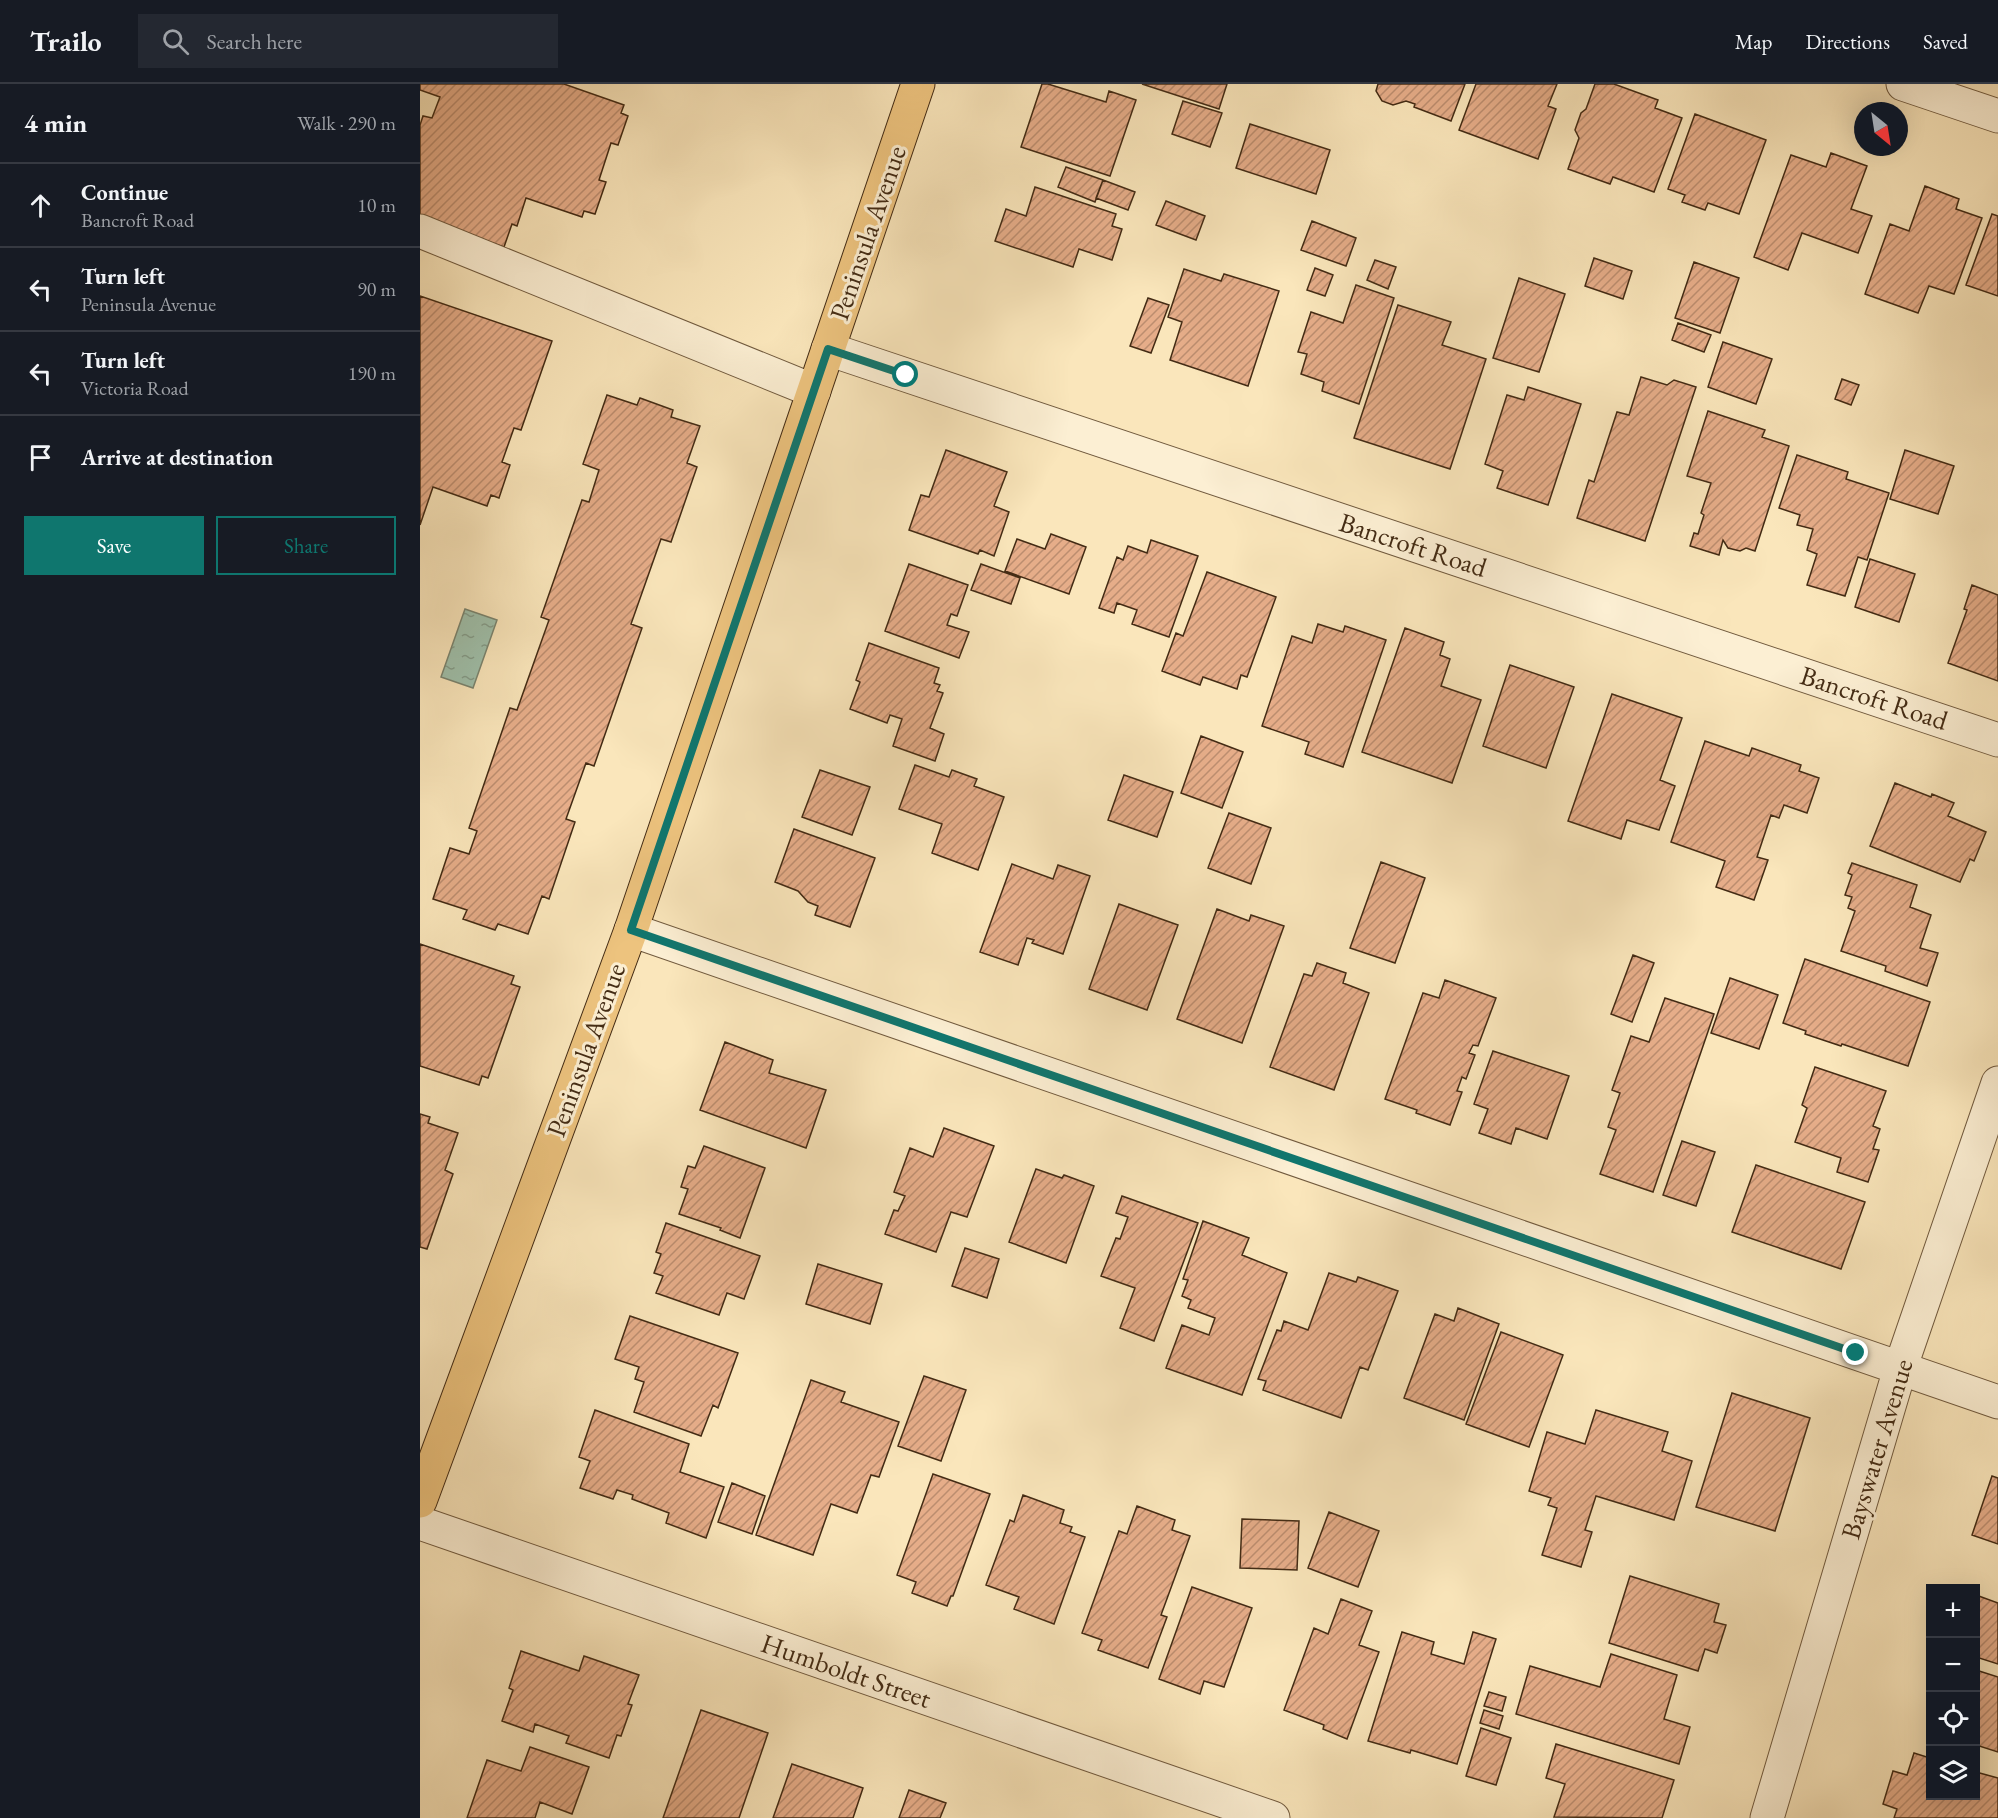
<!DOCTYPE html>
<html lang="en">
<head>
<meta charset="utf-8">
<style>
  :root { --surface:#171b24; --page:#242831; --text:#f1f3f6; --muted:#9ea1a6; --line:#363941; --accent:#0f766e }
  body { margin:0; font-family:"EB Garamond",serif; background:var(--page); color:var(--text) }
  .controls { position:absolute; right:18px; bottom:18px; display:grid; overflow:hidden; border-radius:0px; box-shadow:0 6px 24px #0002 }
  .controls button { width:54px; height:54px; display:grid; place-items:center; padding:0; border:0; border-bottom:2px solid var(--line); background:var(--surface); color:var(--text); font:30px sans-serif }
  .compass { position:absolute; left:1434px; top:18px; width:54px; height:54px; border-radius:50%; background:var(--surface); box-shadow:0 6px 24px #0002; rotate:150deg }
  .stop { position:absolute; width:18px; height:18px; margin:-14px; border:4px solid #0f766e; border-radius:50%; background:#fff }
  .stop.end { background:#0f766e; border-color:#fff; box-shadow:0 2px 6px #0008 }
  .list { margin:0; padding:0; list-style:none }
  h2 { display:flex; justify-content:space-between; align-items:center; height:78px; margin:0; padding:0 24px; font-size:26px }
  h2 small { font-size:20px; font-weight:400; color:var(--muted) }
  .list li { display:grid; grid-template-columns:39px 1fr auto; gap:18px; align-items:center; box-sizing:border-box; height:84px; padding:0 24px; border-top:2px solid var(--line) }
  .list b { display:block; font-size:22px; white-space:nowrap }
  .list p { margin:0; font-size:20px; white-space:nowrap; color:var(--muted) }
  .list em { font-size:20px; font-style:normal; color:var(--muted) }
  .actions { display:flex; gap:12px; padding:18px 24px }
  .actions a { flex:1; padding:14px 0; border:2px solid var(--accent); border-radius:0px; text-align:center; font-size:21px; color:var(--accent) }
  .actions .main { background:var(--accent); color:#fff }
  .icon { flex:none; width:33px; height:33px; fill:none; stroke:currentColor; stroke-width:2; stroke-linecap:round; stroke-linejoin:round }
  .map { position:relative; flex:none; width:1578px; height:1734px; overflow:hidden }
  header { display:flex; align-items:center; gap:36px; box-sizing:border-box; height:84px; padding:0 30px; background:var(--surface); border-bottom:2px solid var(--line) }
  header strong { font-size:28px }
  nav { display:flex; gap:33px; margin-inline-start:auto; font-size:21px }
  .search { width:420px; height:54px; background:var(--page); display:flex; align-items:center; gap:15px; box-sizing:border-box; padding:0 21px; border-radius:0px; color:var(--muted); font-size:22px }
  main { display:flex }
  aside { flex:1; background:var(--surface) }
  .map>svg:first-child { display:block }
  .water { fill:url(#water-ripples); stroke:#7a846f; stroke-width:1.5 }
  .building { fill:url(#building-hatch); stroke:#432b14; stroke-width:1.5 }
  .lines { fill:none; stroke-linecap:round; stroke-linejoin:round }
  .minor-casing { stroke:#715a3e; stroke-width:35 }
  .major-casing { stroke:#432b14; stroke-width:35 }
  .minor { stroke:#fcefd3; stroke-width:33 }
  .major { stroke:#edc37e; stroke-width:33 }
  .route { stroke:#0f766e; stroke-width:8 }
  .labels { text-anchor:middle; stroke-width:6; stroke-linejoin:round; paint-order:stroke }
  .street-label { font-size:27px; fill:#432b14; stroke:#fcefd3 }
</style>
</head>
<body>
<header>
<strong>Trailo</strong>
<div class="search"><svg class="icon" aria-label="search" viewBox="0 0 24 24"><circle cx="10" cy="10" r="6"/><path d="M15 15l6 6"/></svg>Search here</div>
<nav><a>Map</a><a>Directions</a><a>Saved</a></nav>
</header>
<main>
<aside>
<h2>4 min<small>Walk · 290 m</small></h2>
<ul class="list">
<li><svg class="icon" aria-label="ahead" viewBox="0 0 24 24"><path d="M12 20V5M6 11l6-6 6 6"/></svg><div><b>Continue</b><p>Bancroft Road</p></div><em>10 m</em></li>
<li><svg class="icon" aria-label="left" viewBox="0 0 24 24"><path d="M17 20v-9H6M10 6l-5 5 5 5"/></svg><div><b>Turn left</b><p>Peninsula Avenue</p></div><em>90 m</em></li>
<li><svg class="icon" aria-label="left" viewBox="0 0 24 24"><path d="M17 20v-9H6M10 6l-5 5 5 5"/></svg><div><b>Turn left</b><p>Victoria Road</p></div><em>190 m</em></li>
<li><svg class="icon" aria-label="arrive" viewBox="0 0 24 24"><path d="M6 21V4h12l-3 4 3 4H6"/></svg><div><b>Arrive at destination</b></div></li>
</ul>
<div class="actions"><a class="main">Save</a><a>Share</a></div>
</aside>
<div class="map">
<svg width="1578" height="1734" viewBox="0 0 1578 1734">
  <defs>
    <pattern id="water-ripples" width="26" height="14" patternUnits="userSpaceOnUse" patternTransform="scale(1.5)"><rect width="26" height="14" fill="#9fc0ab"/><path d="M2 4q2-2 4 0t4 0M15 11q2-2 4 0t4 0" fill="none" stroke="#839c8a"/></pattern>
    <pattern id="building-hatch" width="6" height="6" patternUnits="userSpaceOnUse" patternTransform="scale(1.5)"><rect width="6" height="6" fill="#e6ad89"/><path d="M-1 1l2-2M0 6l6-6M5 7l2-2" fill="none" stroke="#bc8d6f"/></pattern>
  </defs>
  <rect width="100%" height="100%" fill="#fae6bb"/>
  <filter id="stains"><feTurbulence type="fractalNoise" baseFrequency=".00333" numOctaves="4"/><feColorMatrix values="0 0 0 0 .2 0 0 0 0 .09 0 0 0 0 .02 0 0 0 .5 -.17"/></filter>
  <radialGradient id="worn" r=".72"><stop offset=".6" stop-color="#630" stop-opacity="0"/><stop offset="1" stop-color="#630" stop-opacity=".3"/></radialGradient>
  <path class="water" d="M 45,525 L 77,536 L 53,604 L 21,593 Z"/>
  <path class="building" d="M 0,0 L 144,0 L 204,21 L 201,29 L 208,32 L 198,61 L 191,59 L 179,96 L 186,98 L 175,130 L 164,127 L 162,133 L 106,114 L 97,142 L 92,140 L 84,163 L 0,134 L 0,41 L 3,32 L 12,34 L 20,13 L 0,6 Z
    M 622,0 L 628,0 L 686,18 L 689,7 L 716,16 L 690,92 L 601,63 Z
    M 722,0 L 807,0 L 799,25 Z
    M 958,0 L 1045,0 L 1031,37 L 994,23 L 995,20 L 986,17 L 973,21 L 962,17 L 956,7 Z
    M 1056,0 L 1137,0 L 1128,22 L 1136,25 L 1118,75 L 1039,46 Z
    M 1175,0 L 1194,0 L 1238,16 L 1235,24 L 1262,34 L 1234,108 L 1193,93 L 1190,100 L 1148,85 L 1159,54 L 1155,46 L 1161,29 L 1166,25 Z
    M 763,17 L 802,29 L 790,63 L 752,50 Z
    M 1275,30 L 1346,56 L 1319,130 L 1288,119 L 1285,126 L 1262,118 L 1265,111 L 1248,105 Z
    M 830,40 L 910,66 L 896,110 L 816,84 Z
    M 1411,69 L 1447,82 L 1431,125 L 1452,132 L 1438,169 L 1382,149 L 1368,186 L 1334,173 L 1371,71 L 1406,83 Z
    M 646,83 L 683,96 L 675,118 L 638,103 Z
    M 683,96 L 715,108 L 708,126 L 676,114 Z
    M 1505,102 L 1539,115 L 1536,125 L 1562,134 L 1534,210 L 1509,202 L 1498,229 L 1445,210 L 1470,140 L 1489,147 Z
    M 615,103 L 696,130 L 692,142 L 702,145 L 692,176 L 659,165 L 653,183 L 575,157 L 586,125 L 606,132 Z
    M 746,117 L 785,132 L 776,156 L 736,141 Z
    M 1572,130 L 1578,132 L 1578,212 L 1546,201 Z
    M 892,137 L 936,154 L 926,182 L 881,166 Z
    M 1174,174 L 1212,187 L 1203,215 L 1165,202 Z
    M 955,176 L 976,183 L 968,205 L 947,196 Z
    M 1274,178 L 1319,194 L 1300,249 L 1255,234 Z
    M 895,184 L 913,191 L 905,212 L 887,206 Z
    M 764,185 L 801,197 L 804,190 L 859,207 L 828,302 L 750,276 L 762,238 L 748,233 Z
    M 1099,194 L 1145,210 L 1119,288 L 1073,274 Z
    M 936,201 L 974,214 L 939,320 L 902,307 L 904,298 L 881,290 L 887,270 L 878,268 L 891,228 L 923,239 Z
    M 0,212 L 132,257 L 101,346 L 94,344 L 82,378 L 90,381 L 79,414 L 71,411 L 67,422 L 13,403 L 0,441 Z
    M 728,214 L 749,221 L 731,269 L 710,262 Z
    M 978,221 L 1031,238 L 1022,261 L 1066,275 L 1030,385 L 934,354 Z
    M 1258,239 L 1291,251 L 1284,268 L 1252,256 Z
    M 1303,258 L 1352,275 L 1336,320 L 1288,303 Z
    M 1221,293 L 1247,301 L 1254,296 L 1276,303 L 1225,457 L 1157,434 L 1169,396 L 1174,398 L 1197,328 L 1209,331 Z
    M 1422,295 L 1439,301 L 1431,321 L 1415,315 Z
    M 1108,303 L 1161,320 L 1128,421 L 1077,404 L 1083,387 L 1065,380 L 1087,311 L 1104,316 Z
    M 187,311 L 217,321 L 220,314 L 253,326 L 251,333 L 280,342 L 267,379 L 277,383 L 251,458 L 241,455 L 211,540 L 222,544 L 174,682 L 166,679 L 146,735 L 155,738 L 129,815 L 122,812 L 108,850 L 78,840 L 75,846 L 43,835 L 47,826 L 13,815 L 30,764 L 49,770 L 57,747 L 49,744 L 90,624 L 97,626 L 129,536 L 121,533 L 162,416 L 169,418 L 179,386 L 163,380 Z
    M 1288,327 L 1345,346 L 1342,353 L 1369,362 L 1335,467 L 1326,464 L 1320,467 L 1308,464 L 1303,456 L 1299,471 L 1270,462 L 1274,449 L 1278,450 L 1284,431 L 1281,429 L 1291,399 L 1267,392 Z
    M 526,366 L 587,388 L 574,422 L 589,428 L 574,472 L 560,466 L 558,470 L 489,446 L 501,411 L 509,413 Z
    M 1485,366 L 1534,382 L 1518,430 L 1470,415 Z
    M 1377,371 L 1428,388 L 1426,395 L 1469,409 L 1447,476 L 1438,473 L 1425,512 L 1387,501 L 1397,470 L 1387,466 L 1393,445 L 1377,441 L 1380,431 L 1359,424 Z
    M 631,450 L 666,463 L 649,510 L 585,487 L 597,455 L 625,465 Z
    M 731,456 L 778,472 L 749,553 L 712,540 L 717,526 L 697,519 L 694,529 L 679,524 L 697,473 L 703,476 L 708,462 L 727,469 Z
    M 1450,475 L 1495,490 L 1479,538 L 1435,523 Z
    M 489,480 L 548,501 L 537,532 L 531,530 L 527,541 L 549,548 L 539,574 L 465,547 Z
    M 561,480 L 600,494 L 591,520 L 551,506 Z
    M 787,488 L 856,513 L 827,593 L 821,591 L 817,605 L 783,593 L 780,601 L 742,587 L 756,549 L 763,552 Z
    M 1552,501 L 1578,511 L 1578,597 L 1528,579 L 1547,526 L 1544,525 Z
    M 898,540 L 923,548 L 925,542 L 966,556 L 923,683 L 885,670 L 889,658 L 842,642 L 872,552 L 892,559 Z
    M 985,544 L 1024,558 L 1020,571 L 1030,575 L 1021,602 L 1061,616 L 1032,699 L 942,668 Z
    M 449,559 L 519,584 L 514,599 L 520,601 L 517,607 L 523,609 L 510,644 L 524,650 L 515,677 L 473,662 L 482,635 L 470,631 L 467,639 L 430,625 L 440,598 L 436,596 Z
    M 1090,581 L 1154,603 L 1126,684 L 1063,662 Z
    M 1192,610 L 1262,634 L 1240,696 L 1255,702 L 1239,746 L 1207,736 L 1201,755 L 1148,737 Z
    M 781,652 L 823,668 L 802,724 L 761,709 Z
    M 1285,657 L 1329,672 L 1332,664 L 1381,681 L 1379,687 L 1399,694 L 1387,729 L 1364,721 L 1359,734 L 1351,731 L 1337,773 L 1348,776 L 1334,816 L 1296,803 L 1305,777 L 1251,758 Z
    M 495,681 L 529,693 L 532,686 L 557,695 L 554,702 L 584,713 L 558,786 L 512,769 L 522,740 L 479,725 Z
    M 400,686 L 450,703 L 432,751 L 382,733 Z
    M 704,691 L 753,708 L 737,753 L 688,736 Z
    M 1475,699 L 1511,713 L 1512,710 L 1534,719 L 1528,732 L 1566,748 L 1554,777 L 1550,775 L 1540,798 L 1450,762 Z
    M 809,729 L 851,744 L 831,800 L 788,784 Z
    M 374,745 L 455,774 L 430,843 L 395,831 L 398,822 L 388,818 L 378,807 L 355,798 Z
    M 961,778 L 1005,794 L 975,879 L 930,864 Z
    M 1432,779 L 1497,801 L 1490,823 L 1511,831 L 1500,864 L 1518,869 L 1507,902 L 1465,887 L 1466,882 L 1421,867 L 1435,827 L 1428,824 L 1432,813 L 1425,811 L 1432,791 L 1428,789 Z
    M 592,780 L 633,795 L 638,781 L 670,792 L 643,870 L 612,859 L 614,856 L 607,854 L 598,881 L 560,868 Z
    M 699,820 L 758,841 L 727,926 L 669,905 Z
    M 797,825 L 829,837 L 831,831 L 864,842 L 822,959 L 757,935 Z
    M 0,860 L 94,892 L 91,900 L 100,903 L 68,994 L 62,992 L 59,1001 L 0,982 Z
    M 1213,871 L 1234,879 L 1212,938 L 1191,930 Z
    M 1385,875 L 1510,918 L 1488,982 L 1422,960 L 1421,962 L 1385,950 L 1386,947 L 1363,939 Z
    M 897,879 L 926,889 L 923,899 L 949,909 L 914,1006 L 850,983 L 884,890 L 892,892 Z
    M 1310,894 L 1358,911 L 1339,965 L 1291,949 Z
    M 1025,896 L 1076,914 L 1058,962 L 1053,961 L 1049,969 L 1055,971 L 1046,995 L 1042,993 L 1037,1007 L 1042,1008 L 1030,1041 L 996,1029 L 997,1026 L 965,1015 L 1003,909 L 1019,914 Z
    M 1245,914 L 1294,930 L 1233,1108 L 1180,1090 L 1196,1046 L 1188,1043 L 1200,1009 L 1192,1006 L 1211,952 L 1229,958 Z
    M 305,958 L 353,976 L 349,989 L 406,1006 L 386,1064 L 280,1026 Z
    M 1073,967 L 1149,992 L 1127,1055 L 1096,1044 L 1091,1060 L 1059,1049 L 1068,1025 L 1054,1020 Z
    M 1395,983 L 1466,1007 L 1453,1042 L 1460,1045 L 1453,1065 L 1459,1066 L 1448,1098 L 1417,1088 L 1421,1074 L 1375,1058 L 1387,1024 L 1382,1021 Z
    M 0,1030 L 10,1033 L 8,1039 L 38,1049 L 25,1086 L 33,1090 L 7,1165 L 0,1163 Z
    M 524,1044 L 574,1062 L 547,1133 L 531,1128 L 516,1168 L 465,1150 L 474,1126 L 478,1127 L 485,1112 L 474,1108 L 490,1064 L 513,1073 Z
    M 1262,1057 L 1295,1068 L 1276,1122 L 1243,1111 Z
    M 284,1062 L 345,1084 L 320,1154 L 300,1146 L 301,1144 L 259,1130 L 268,1105 L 261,1103 L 268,1082 L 275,1084 Z
    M 1336,1081 L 1445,1118 L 1421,1185 L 1312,1148 Z
    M 616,1085 L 642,1094 L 644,1091 L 674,1102 L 646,1179 L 589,1158 Z
    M 702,1112 L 778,1139 L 734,1257 L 700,1244 L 715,1204 L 681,1192 L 696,1154 L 700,1155 L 708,1133 L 696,1129 Z
    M 783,1137 L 829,1154 L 822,1171 L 867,1189 L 822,1311 L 746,1284 L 762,1241 L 789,1251 L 795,1234 L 768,1224 L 771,1216 L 762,1212 L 768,1196 L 763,1195 Z
    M 246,1139 L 340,1172 L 324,1215 L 307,1209 L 299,1231 L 236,1209 L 243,1192 L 234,1189 L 241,1170 L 236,1168 Z
    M 545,1164 L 579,1175 L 567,1214 L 532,1202 Z
    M 398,1180 L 462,1200 L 450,1240 L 386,1220 Z
    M 909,1189 L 936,1198 L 938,1193 L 978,1207 L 948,1286 L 940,1283 L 921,1334 L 843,1306 L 846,1297 L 838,1295 L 857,1246 L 861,1247 L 864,1237 L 888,1246 Z
    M 1038,1224 L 1079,1240 L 1044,1336 L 984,1314 L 1015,1230 L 1034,1237 Z
    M 210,1232 L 318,1269 L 298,1324 L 293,1321 L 281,1352 L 214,1328 L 224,1298 L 215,1295 L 219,1283 L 195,1275 Z
    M 1081,1248 L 1143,1271 L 1109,1363 L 1046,1340 Z
    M 504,1292 L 546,1306 L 521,1377 L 478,1362 Z
    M 391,1296 L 425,1308 L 421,1318 L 479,1338 L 459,1393 L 451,1391 L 437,1429 L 411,1420 L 393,1471 L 336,1451 Z
    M 1312,1309 L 1390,1334 L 1355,1447 L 1276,1423 Z
    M 175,1326 L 269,1360 L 260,1388 L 304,1403 L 286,1454 L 246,1439 L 249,1429 L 212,1415 L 213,1411 L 197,1406 L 193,1415 L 160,1404 L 170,1377 L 159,1373 Z
    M 1176,1326 L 1248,1348 L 1242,1367 L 1272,1377 L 1254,1436 L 1176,1412 L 1165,1446 L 1172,1448 L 1161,1483 L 1122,1471 L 1137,1424 L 1128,1421 L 1131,1414 L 1109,1407 L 1127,1348 L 1165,1360 Z
    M 513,1390 L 570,1410 L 533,1512 L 531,1512 L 527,1522 L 492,1509 L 496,1498 L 477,1491 Z
    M 1572,1392 L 1578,1394 L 1578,1460 L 1552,1451 Z
    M 312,1399 L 345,1412 L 332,1450 L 298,1438 Z
    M 603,1411 L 644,1426 L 640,1439 L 652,1443 L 650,1448 L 665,1453 L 634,1540 L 594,1525 L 599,1513 L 566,1501 L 590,1436 L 594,1438 Z
    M 717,1422 L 755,1436 L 752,1446 L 770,1452 L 741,1531 L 747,1533 L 728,1584 L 678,1566 L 682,1556 L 662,1549 L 699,1447 L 707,1450 Z
    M 909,1428 L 959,1447 L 938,1503 L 888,1484 Z
    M 822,1435 L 879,1437 L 877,1486 L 820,1484 Z
    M 1210,1492 L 1299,1520 L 1294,1538 L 1306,1541 L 1297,1569 L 1285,1565 L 1278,1587 L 1189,1559 Z
    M 772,1503 L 832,1524 L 804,1603 L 784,1597 L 780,1610 L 739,1595 Z
    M 1556,1511 L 1578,1519 L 1578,1580 L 1556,1573 Z
    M 921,1515 L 952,1527 L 939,1561 L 959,1568 L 927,1655 L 903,1645 L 904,1641 L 864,1626 L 894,1544 L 908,1550 Z
    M 982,1548 L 1014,1558 L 1011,1570 L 1044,1580 L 1053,1548 L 1076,1555 L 1037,1680 L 991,1666 L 990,1669 L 948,1657 Z
    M 101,1567 L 159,1587 L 164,1572 L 219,1591 L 208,1620 L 212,1621 L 201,1652 L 197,1651 L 189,1674 L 146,1659 L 149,1652 L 115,1640 L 113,1648 L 82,1637 L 93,1606 L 89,1604 Z
    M 1191,1570 L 1257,1591 L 1244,1635 L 1270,1643 L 1259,1680 L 1096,1630 L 1110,1582 L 1180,1603 Z
    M 1556,1586 L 1578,1593 L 1578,1668 L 1556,1661 Z
    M 1069,1608 L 1086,1613 L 1082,1627 L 1064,1622 Z
    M 281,1626 L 348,1649 L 319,1734 L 243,1734 Z
    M 1064,1626 L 1083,1632 L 1079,1645 L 1060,1639 Z
    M 1061,1644 L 1091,1654 L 1076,1701 L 1046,1692 Z
    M 1136,1660 L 1254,1696 L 1242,1734 L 1134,1733 L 1145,1700 L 1126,1694 Z
    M 110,1663 L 169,1683 L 152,1730 L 120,1718 L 115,1734 L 47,1734 L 67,1676 L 101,1687 Z
    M 1494,1669 L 1510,1674 L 1510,1712 L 1556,1712 L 1556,1688 L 1578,1694 L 1578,1734 L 1474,1734 L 1477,1725 L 1463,1720 L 1473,1687 L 1487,1691 Z
    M 372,1680 L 443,1704 L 433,1734 L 353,1734 Z
    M 489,1706 L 526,1719 L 520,1734 L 479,1734 Z"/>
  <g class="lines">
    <defs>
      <path id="minor" d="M 1483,0 L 1578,32
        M 0,147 L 394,307
        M 408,265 L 1578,656
        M 211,846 L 1578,1318
        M 0,1439 L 853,1734
        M 1347,1734 L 1480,1285 L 1578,999"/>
      <path id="major" d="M 0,1417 L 211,846 L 498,0"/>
    </defs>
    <use href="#minor" class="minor-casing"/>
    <use href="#major" class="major-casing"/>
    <use href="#minor" class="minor"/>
    <use href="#major" class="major"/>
  </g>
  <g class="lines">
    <path class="route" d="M 486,291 L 408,265 L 211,846 L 1436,1269"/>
  </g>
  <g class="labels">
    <g class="street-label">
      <text transform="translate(448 149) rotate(-71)" y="9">Peninsula Avenue</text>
      <text transform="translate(993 461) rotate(18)" y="9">Bancroft Road</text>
      <text transform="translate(1454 614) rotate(18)" y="9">Bancroft Road</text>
      <text transform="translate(166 966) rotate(-70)" y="9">Peninsula Avenue</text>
      <text transform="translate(1457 1365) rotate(-73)" y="9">Bayswater Avenue</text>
      <text transform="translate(426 1587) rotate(19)" y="9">Humboldt Street</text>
    </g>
  </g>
  <rect width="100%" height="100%" filter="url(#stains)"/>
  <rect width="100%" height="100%" fill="url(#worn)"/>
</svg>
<div class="controls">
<button>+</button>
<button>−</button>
<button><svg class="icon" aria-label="locate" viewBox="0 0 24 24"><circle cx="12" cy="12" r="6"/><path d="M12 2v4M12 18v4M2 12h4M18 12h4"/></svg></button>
<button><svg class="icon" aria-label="layers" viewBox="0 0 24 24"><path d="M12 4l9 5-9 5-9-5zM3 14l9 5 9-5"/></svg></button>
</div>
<svg class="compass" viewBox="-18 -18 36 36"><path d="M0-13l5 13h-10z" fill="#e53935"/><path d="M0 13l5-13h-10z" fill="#9ea1a6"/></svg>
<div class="stop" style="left:486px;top:291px"></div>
<div class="stop end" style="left:1436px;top:1269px"></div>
</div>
</main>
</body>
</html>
